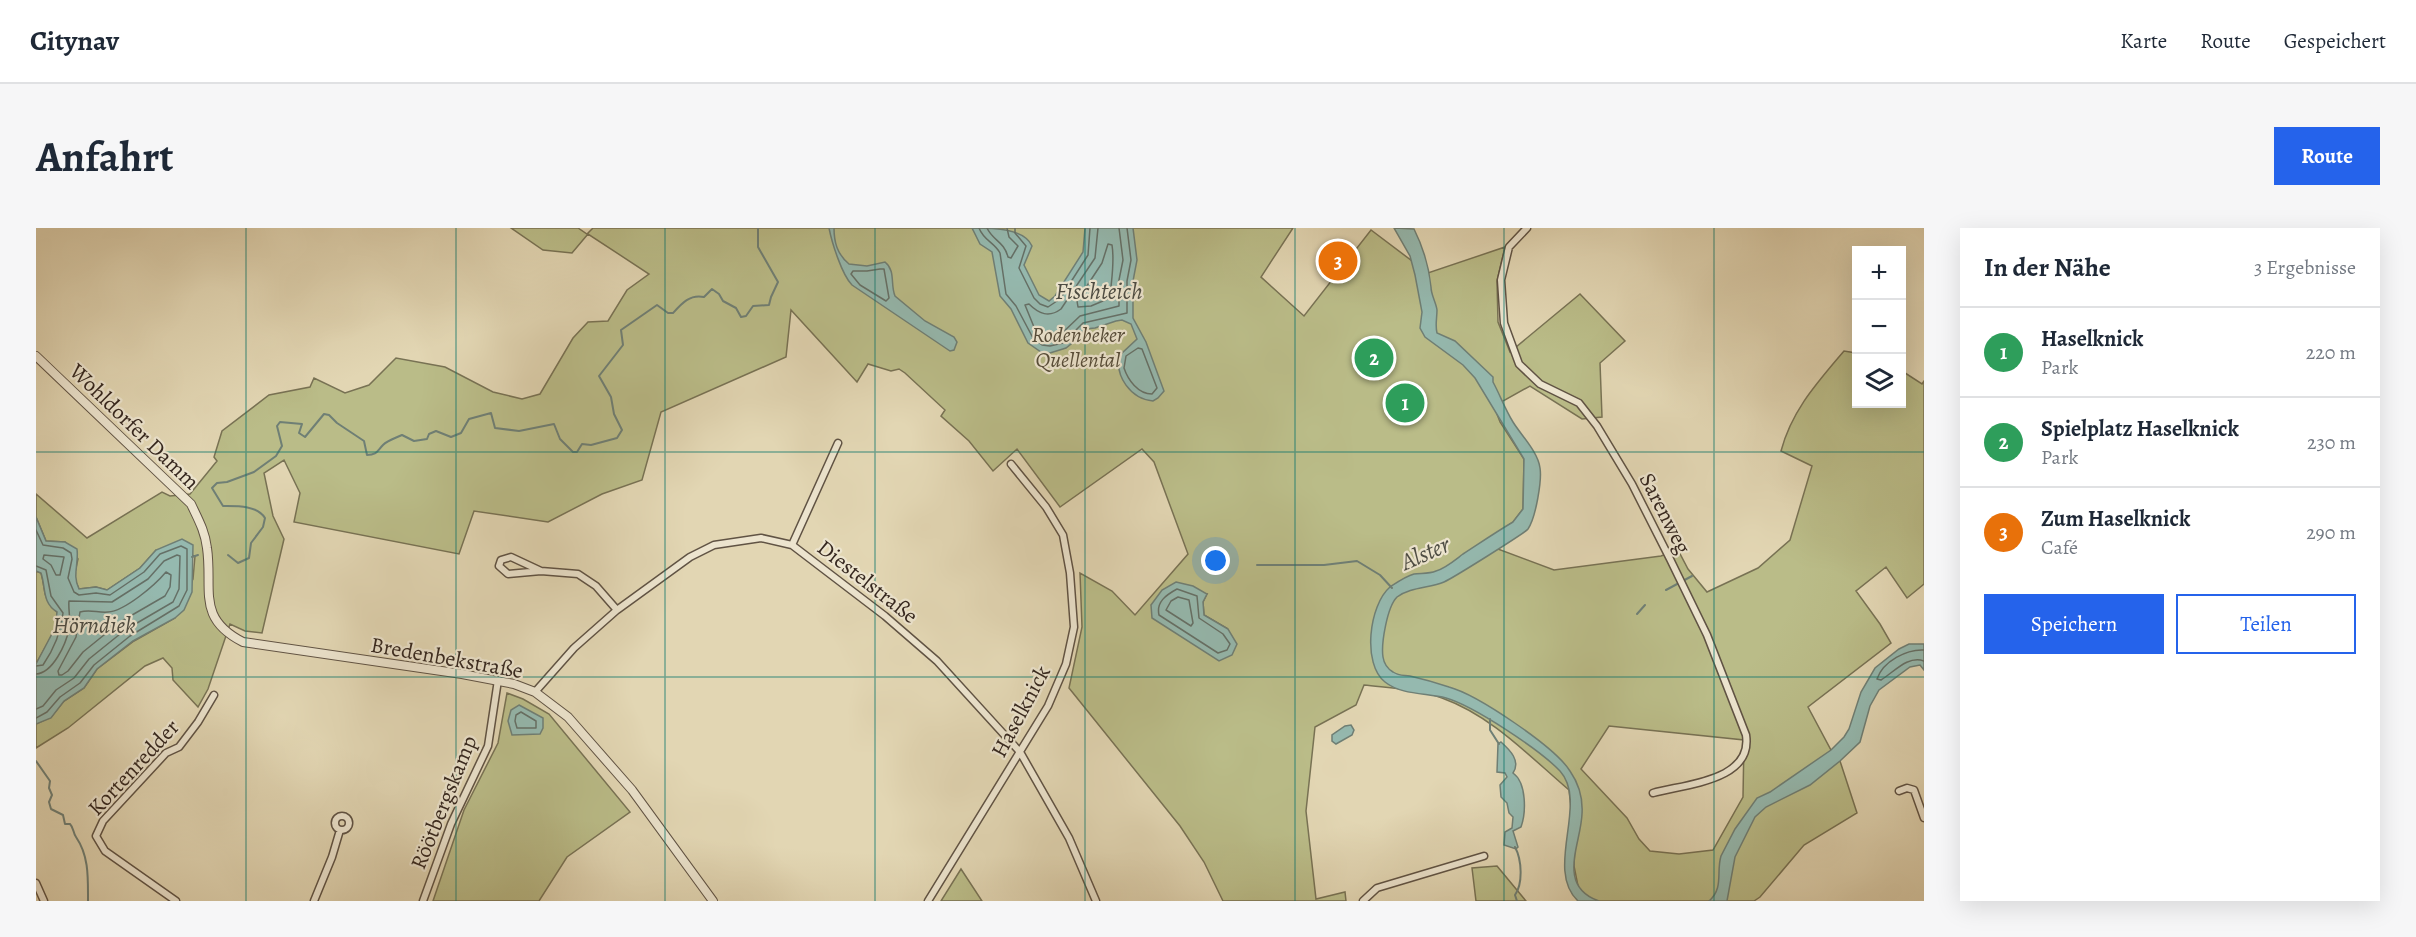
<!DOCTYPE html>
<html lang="de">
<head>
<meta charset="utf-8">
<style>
  :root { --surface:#fff; --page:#f6f6f7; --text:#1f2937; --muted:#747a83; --line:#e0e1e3; --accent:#2563eb }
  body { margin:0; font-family:Alegreya,serif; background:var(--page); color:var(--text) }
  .controls { position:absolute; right:18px; top:18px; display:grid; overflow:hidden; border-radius:0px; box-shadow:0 6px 24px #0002 }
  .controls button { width:54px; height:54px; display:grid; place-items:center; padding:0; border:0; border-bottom:2px solid var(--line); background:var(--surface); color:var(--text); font:30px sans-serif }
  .you { position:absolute; left:1180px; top:333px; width:21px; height:21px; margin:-15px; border:4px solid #fff; border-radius:50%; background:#1a73e8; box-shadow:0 0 0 9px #1a73e833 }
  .badge { display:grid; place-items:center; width:39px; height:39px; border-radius:50%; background:var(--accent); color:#fff; font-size:20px; font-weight:700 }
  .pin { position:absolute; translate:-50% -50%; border:3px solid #fff; box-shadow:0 2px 6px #0006 }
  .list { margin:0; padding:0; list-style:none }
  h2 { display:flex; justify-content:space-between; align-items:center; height:78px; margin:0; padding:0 24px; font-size:26px }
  h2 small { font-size:20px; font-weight:400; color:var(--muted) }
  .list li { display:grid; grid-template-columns:39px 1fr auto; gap:18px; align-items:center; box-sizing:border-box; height:90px; padding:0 24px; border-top:2px solid var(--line) }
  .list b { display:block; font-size:22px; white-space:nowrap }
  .list p { margin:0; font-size:20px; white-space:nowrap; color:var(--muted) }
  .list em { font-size:20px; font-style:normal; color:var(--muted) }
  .actions { display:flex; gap:12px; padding:18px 24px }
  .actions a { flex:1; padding:14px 0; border:2px solid var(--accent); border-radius:0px; text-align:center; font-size:21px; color:var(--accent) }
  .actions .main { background:var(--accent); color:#fff }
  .icon { flex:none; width:33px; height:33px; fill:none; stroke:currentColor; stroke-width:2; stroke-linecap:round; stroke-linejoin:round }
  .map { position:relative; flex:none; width:1888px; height:673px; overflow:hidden; border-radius:0px }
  header { display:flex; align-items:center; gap:36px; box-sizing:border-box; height:84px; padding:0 30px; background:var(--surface); border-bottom:2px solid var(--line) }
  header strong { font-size:28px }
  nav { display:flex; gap:33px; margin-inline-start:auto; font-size:21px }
  .intro { display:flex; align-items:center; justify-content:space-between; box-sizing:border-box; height:144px; padding:0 36px }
  h1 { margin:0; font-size:42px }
  .button { padding:15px 27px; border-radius:0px; background:var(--accent); color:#fff; font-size:21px; font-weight:700 }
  main { display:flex; gap:36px; padding:0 36px }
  aside { flex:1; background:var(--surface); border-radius:0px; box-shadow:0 6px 24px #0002 }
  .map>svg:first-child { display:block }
  .green { fill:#babc88; stroke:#787254; stroke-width:1.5; fill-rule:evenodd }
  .water { fill:#95b9af; stroke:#6f7f75; stroke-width:1.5 }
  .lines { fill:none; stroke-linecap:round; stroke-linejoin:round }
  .shore { stroke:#657067; stroke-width:1.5 }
  .stream { stroke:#6f7f75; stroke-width:2 }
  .minor-casing { stroke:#605344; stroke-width:9 }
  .tertiary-casing { stroke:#605344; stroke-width:10 }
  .minor { stroke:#ece4ce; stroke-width:6 }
  .tertiary { stroke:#ece4ce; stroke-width:8 }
  .grid { fill:none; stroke:#0f766e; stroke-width:1.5; stroke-opacity:0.55 }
  .labels { text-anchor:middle; stroke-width:4.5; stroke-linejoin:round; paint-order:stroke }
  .park-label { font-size:22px; font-style:italic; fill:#564c39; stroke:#ece4ce }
  .street-label { font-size:22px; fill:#35271f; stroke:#ece4ce }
  .water-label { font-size:24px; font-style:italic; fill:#4d4c43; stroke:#ece4ce }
</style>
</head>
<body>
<header>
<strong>Citynav</strong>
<nav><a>Karte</a><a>Route</a><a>Gespeichert</a></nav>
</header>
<div class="intro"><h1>Anfahrt</h1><a class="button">Route</a></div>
<main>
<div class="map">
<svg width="1888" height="673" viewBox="0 0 1888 673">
  <rect width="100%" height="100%" fill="#e2d6b3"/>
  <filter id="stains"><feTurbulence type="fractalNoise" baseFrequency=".00333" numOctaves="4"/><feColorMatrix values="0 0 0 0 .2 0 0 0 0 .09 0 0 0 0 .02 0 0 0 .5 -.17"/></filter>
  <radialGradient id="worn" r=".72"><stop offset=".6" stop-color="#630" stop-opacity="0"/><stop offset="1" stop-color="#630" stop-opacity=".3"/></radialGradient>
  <path class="green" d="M 475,0 L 542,0 L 551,6 L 557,0 L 1257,0 L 1225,49 L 1268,88 L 1335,2 L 1392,45 L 1469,19 L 1461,53 L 1462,94 L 1474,124 L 1544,66 L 1589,113 L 1564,135 L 1566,189 L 1546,191 L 1494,158 L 1458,178 L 1464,194 L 1488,231 L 1487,281 L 1477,294 L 1420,332 L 1462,321 L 1518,342 L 1625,328 L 1642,322 L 1652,341 L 1671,364 L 1722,340 L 1754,312 L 1776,238 L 1745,223 C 1756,182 1781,155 1808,123 L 1820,125 L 1820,176 L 1866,176 L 1866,143 L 1886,156 L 1888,153 L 1888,356 L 1871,370 L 1850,339 L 1820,363 L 1844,396 L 1855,415 L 1772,479 L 1795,522 L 1804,533 L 1821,585 L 1768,617 L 1724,669 L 1718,673 L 1545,673 L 1538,638 L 1539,617 L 1533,562 C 1493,528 1456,488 1406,470 C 1382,461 1353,460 1328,457 L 1320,477 L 1279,499 L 1270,583 L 1280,671 L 1309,664 L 1310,673 L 1187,673 L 1168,634 L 1144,598 L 1033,460 L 1046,399 L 1044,345 L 1076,363 L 1099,387 L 1152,326 L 1118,234 L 1106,221 L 1024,279 L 981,221 L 957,243 L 933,213 L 905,188 L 909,182 L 869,145 L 863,141 L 855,143 L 832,136 L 821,154 L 755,82 L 750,129 L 625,184 L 606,252 L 566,266 L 512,294 L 438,283 L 423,326 L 258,294 L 264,265 L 248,232 L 228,245 L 237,288 L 248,311 L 226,405 L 209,403 L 194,396 L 172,461 L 162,479 L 137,452 L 136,440 L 127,430 L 109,438 L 32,500 L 0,520 L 0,496 L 15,489 L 28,473 L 48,460 L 61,441 L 98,413 L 139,390 L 157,351 L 159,328 L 120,322 L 104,340 L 71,362 L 60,359 L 43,361 L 38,349 L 42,331 L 29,314 L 10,313 L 0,289 L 0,266 L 51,310 L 126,264 L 134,268 L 154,266 L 181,233 L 178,229 L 186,203 L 233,167 L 274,159 L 278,150 L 309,165 L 333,157 L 360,130 L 409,139 L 457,164 L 486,171 L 504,166 L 537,110 L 552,94 L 572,93 L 591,62 L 613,46 L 552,6 L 536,25 L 507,22 ZM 1171,366 L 1167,374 L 1168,387 L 1192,401 L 1115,377 ZM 1573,498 L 1708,512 L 1707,569 L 1677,622 L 1643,626 L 1614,623 L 1603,611 L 1591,590 L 1545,541 Z
    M 0,343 L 5,345 C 11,366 4,365 21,384 L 20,400 L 0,436 Z
    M 471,465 L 487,471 L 513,486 L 594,584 L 531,629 L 503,673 L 397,673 L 428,582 L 462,515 Z
    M 1461,638 L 1490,673 L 1440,673 L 1436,640 Z
    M 925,641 L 946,673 L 905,673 Z"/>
  <path class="water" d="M 793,0 L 798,0 C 798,14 801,26 813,36 L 831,38 L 849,34 C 860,43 854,56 859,68 L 889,93 L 918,109 L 921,114 L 918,122 L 914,123 L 908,119 L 816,57 C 806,47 796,15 793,0 Z
    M 936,0 C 957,0 988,0 996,18 L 988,37 L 1003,67 L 1013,73 L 1019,68 L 1047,24 L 1049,0 L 1097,0 L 1101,32 L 1097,53 L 1097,90 L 1110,114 L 1128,163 L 1122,170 L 1117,173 C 1095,171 1078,148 1084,127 L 1101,111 L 1095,96 L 1086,92 L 1080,93 L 1059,100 L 1049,101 L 1040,112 L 1030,120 L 1014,125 L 1005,124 L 992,115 L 975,81 L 964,68 L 956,24 L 944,16 Z
    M 1358,0 L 1378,1 C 1387,19 1393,39 1395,59 C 1395,67 1400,74 1401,82 C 1401,90 1399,97 1401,105 L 1419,113 L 1457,149 L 1457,154 C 1464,167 1469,181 1477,194 C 1485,207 1502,224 1504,240 C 1506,252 1500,289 1492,301 C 1489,305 1417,350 1408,354 C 1394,360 1374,359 1361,369 C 1351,379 1345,416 1347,429 C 1348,436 1352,441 1357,444 C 1363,448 1367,447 1374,448 C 1387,451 1401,455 1413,459 C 1442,467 1519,519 1534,543 C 1543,556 1547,571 1546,586 C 1545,616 1520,658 1563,673 L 1542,673 C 1508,641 1553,575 1524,543 C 1504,522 1438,478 1410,470 C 1391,465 1365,467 1349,454 C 1326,436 1333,377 1354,359 C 1360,355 1370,348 1378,346 C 1385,345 1393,346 1400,343 C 1410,340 1419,332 1427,326 C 1444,315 1460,304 1477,294 L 1487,281 L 1488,231 L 1439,150 L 1427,137 L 1389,109 L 1384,100 L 1386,84 L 1379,47 L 1374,28 Z
    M 0,289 L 10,313 L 29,314 L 41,321 C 43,336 36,347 43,361 L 60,359 L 71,362 L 104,340 L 120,322 L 146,311 L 157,317 L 156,364 L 148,382 L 139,390 L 97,413 L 61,441 L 48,460 L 28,473 L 15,490 L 0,496 L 0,436 L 19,400 L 21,384 C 6,375 10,360 5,345 L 0,343 Z
    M 1140,354 L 1157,358 L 1171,366 L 1167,374 L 1168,387 L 1192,401 L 1201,416 L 1196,427 L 1183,433 L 1116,390 L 1115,377 L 1126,362 Z
    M 1873,416 L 1888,416 L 1888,442 L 1884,437 L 1874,439 L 1843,462 L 1834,478 L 1824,514 L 1804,533 L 1774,557 L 1730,579 L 1719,589 L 1699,629 L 1691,673 L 1673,673 C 1688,660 1680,644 1685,628 L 1699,601 L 1721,570 L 1734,564 L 1795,522 L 1808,509 L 1813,501 L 1825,464 L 1839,440 L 1863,421 Z
    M 483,477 L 507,490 L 507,500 L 504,506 L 476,507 L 472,493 L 475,482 Z
    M 1315,497 L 1318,502 L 1316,507 L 1300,516 L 1296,513 L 1296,507 L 1309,498 Z
    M 1465,514 C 1474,522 1485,533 1477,545 C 1491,555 1490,585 1485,599 L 1477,603 L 1482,619 L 1480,621 L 1468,617 L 1469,604 L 1476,600 L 1477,589 L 1473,585 L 1471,575 L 1465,569 L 1464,557 L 1471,549 L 1469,545 L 1461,544 L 1462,516 Z"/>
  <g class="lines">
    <path class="shore" d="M 943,0 C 948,13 958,14 964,25 L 970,66 L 980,78 L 997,110 L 1006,117 L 1014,118 L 1027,115 L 1047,95 L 1091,85 L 1091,53 L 1095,32 L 1091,0
      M 951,0 C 957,13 968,13 972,29 L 975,30 L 982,18 L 973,9 L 971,0
      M 979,0 L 979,5 L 990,18 L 983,40 L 998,70 L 1004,76 L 1012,79 L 1024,71 L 1052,27 L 1054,0
      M 1062,0 L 1059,30 L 1025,81 C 1013,90 1003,86 993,76 L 989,77 L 998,99 L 1009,110 L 1023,108 L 1044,88 L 1083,78 L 1083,52 L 1087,32 L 1083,0
      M 1072,16 L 1076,17 C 1079,35 1075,53 1074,70 L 1055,78 L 1042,79 L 1041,73 L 1066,35 Z
      M 844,41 L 848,41 L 853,70 L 850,73 L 824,57 L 815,46 L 817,43 L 831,43 Z
      M 1102,120 L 1106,121 L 1121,160 L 1116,166 C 1102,166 1092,152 1088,140 L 1090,128 Z
      M 0,302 L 7,317 L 27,320 L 35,325 L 36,331 L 32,350 L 38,364 L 43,367 L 60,365 L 74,367 L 108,344 L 124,326 L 145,318 L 151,321 L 151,362 L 143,378 L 94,408 L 58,437 L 44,455 L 24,469 L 11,484 L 0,490
      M 8,327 L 28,329 L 24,347 L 20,347 L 15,337 L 7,331 Z
      M 0,338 L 10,342 L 15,368 L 27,385 C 25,404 18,421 7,437 L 0,438
      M 130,344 L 135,347 L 134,359 L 129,368 L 84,394 L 47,424 L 32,443 L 26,447 L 23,447 L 22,443 L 40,409 L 44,384 C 54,381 62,385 72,384 C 89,383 119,357 130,344 Z
      M 1141,361 L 1161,368 L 1163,390 L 1187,406 L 1194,416 L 1191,422 L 1182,425 L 1123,387 C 1120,374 1130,367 1141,361 Z
      M 1142,369 L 1153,372 L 1157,395 L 1155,398 L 1130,382 L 1135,373 Z
      M 1888,422 C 1871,421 1847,433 1841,451 L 1845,452 C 1858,444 1872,427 1888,433
      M 0,446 C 17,445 30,416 33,401 C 35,391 32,381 33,373 L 76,374 L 112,351 L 128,333 L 141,327 L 144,328 L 143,361 L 137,374 L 89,402 L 53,431 L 38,450 L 20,462 L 7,478 L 0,481
      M 485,484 L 500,493 L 500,500 L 481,500 L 479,493 L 480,487 Z"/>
    <path class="stream" d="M 1823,176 L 1823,178
      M 192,327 L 202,335 L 213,330 L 215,315 L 227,299 L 229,290 C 221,277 200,278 187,278 L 176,260 L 181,255 L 191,254 L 218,244 L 240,228 L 246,218 L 241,198 L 244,194 L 266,196 L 263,205 L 269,209 L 288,186 L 293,187 L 301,195 L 328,213 L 331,227 C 341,227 341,223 347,217 C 352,212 360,210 366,207 L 378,213 L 391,211 L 393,206 L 400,203 L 415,209 L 425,205 L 433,191 L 455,185 L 459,200 L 483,203 L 518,196 L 524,211 L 537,224 L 541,224 L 546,216 L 555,217 L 581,210 L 586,202 L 578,186 L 575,169 L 563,148 L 587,117 L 585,102 L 621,77 L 632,85 L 637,85 C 646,75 654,66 668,69 L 676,61 L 683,66 L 687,73 L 700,80 L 705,89 L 710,88 L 717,78 L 733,77 L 735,69 L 742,54 L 722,19 L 722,0
      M 156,329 L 162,327
      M 1221,337 L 1288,337 L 1321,333 L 1344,347 L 1356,360
      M 1630,362 L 1656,348
      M 1601,386 L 1609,377
      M 1454,491 L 1454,502 L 1463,516
      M 0,533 L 14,553 L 13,560 L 16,567 L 13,574 L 15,581 L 27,587 L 29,596 L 34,596 C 38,600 37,605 40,609 C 53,628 52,649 52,673
      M 1479,619 C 1486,632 1487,656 1479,667 L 1481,673"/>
    <defs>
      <path id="minor" d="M 1491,0 L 1473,19 L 1465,52 L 1468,95 L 1483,136 L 1504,156 L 1543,175 L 1561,198 L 1596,256 L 1634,331 L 1671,407 L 1710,507 C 1717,553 1649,556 1617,565
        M 756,317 L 802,215
        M 505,343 L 472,346 L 463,338 L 465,332 L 475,329 L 505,343 L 542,346 L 560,358 L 581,382
        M 499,464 L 538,420 L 581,382 L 654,329 L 678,317 L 725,310 L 756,317 L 849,388 L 901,433 L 984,524 L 1033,610 L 1060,673
        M 1863,563 L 1871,560 L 1878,562 L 1888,590
        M299 595a7 7 0 1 1 14 0a7 7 0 1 1-14 0Z
        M 0,655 L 8,673
        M 140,673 L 69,623 L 60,608 L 67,593 L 130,525 L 143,519 L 162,494 L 178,467
        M 278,673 L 296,629 L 304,602
        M 387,673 L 415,596 L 452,518 L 462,452
        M 892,673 L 1012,478 L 1030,436 L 1038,399 L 1034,345 L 1027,307 L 1010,279 L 975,236
        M 1327,673 L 1341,660 L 1448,628"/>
      <path id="tertiary" d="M 0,128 L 155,276 C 162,291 169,303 171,320 C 177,362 160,390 207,414 L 426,446 L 478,456 L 499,464 L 532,489 L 596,562 L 677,673"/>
    </defs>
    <use href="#minor" class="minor-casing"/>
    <use href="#tertiary" class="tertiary-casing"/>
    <use href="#minor" class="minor"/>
    <use href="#tertiary" class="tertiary"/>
  </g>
  <path class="grid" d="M 210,0 L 210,673M 420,0 L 420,673M 629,0 L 629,673M 839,0 L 839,673M 1049,0 L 1049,673M 1259,0 L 1259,673M 1468,0 L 1468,673M 1678,0 L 1678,673M 0,224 L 1888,224M 0,449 L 1888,449"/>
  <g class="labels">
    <g class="park-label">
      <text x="1042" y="114">Rodenbeker<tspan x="1042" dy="25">Quellental</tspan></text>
    </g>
    <g class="street-label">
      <text transform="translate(99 198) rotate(44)" y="8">Wohldorfer Damm</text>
      <text transform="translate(1630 285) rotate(63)" y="8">Sarenweg</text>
      <text transform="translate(832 353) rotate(38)" y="8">Diestelstraße</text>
      <text transform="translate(411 429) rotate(10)" y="8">Bredenbekstraße</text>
      <text transform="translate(984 483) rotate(-62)" y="8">Haselknick</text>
      <text transform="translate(97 539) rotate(-47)" y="8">Kortenredder</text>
      <text transform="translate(407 574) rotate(-68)" y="8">Röötbergskamp</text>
    </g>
    <g class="water-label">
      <text x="1063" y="71">Fischteich</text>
      <text transform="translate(1389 325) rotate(-24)" y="8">Alster</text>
      <text x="58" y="405">Hörndiek</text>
    </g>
  </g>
  <rect width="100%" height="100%" filter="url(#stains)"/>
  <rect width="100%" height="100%" fill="url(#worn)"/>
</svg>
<div class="controls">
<button>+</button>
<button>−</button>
<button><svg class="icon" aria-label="layers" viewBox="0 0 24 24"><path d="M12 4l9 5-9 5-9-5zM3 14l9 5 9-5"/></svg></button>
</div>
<div class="you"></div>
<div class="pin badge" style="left:1369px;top:175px;background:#2e9e5b">1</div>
<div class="pin badge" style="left:1338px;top:130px;background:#2e9e5b">2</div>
<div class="pin badge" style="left:1302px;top:33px;background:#e8710a">3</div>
</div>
<aside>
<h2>In der Nähe<small>3 Ergebnisse</small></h2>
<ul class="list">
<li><span class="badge" style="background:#2e9e5b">1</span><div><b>Haselknick</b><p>Park</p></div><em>220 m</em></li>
<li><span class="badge" style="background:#2e9e5b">2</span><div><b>Spielplatz Haselknick</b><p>Park</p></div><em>230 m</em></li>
<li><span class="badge" style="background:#e8710a">3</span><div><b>Zum Haselknick</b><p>Café</p></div><em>290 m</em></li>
</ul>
<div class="actions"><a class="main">Speichern</a><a>Teilen</a></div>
</aside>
</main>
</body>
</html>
